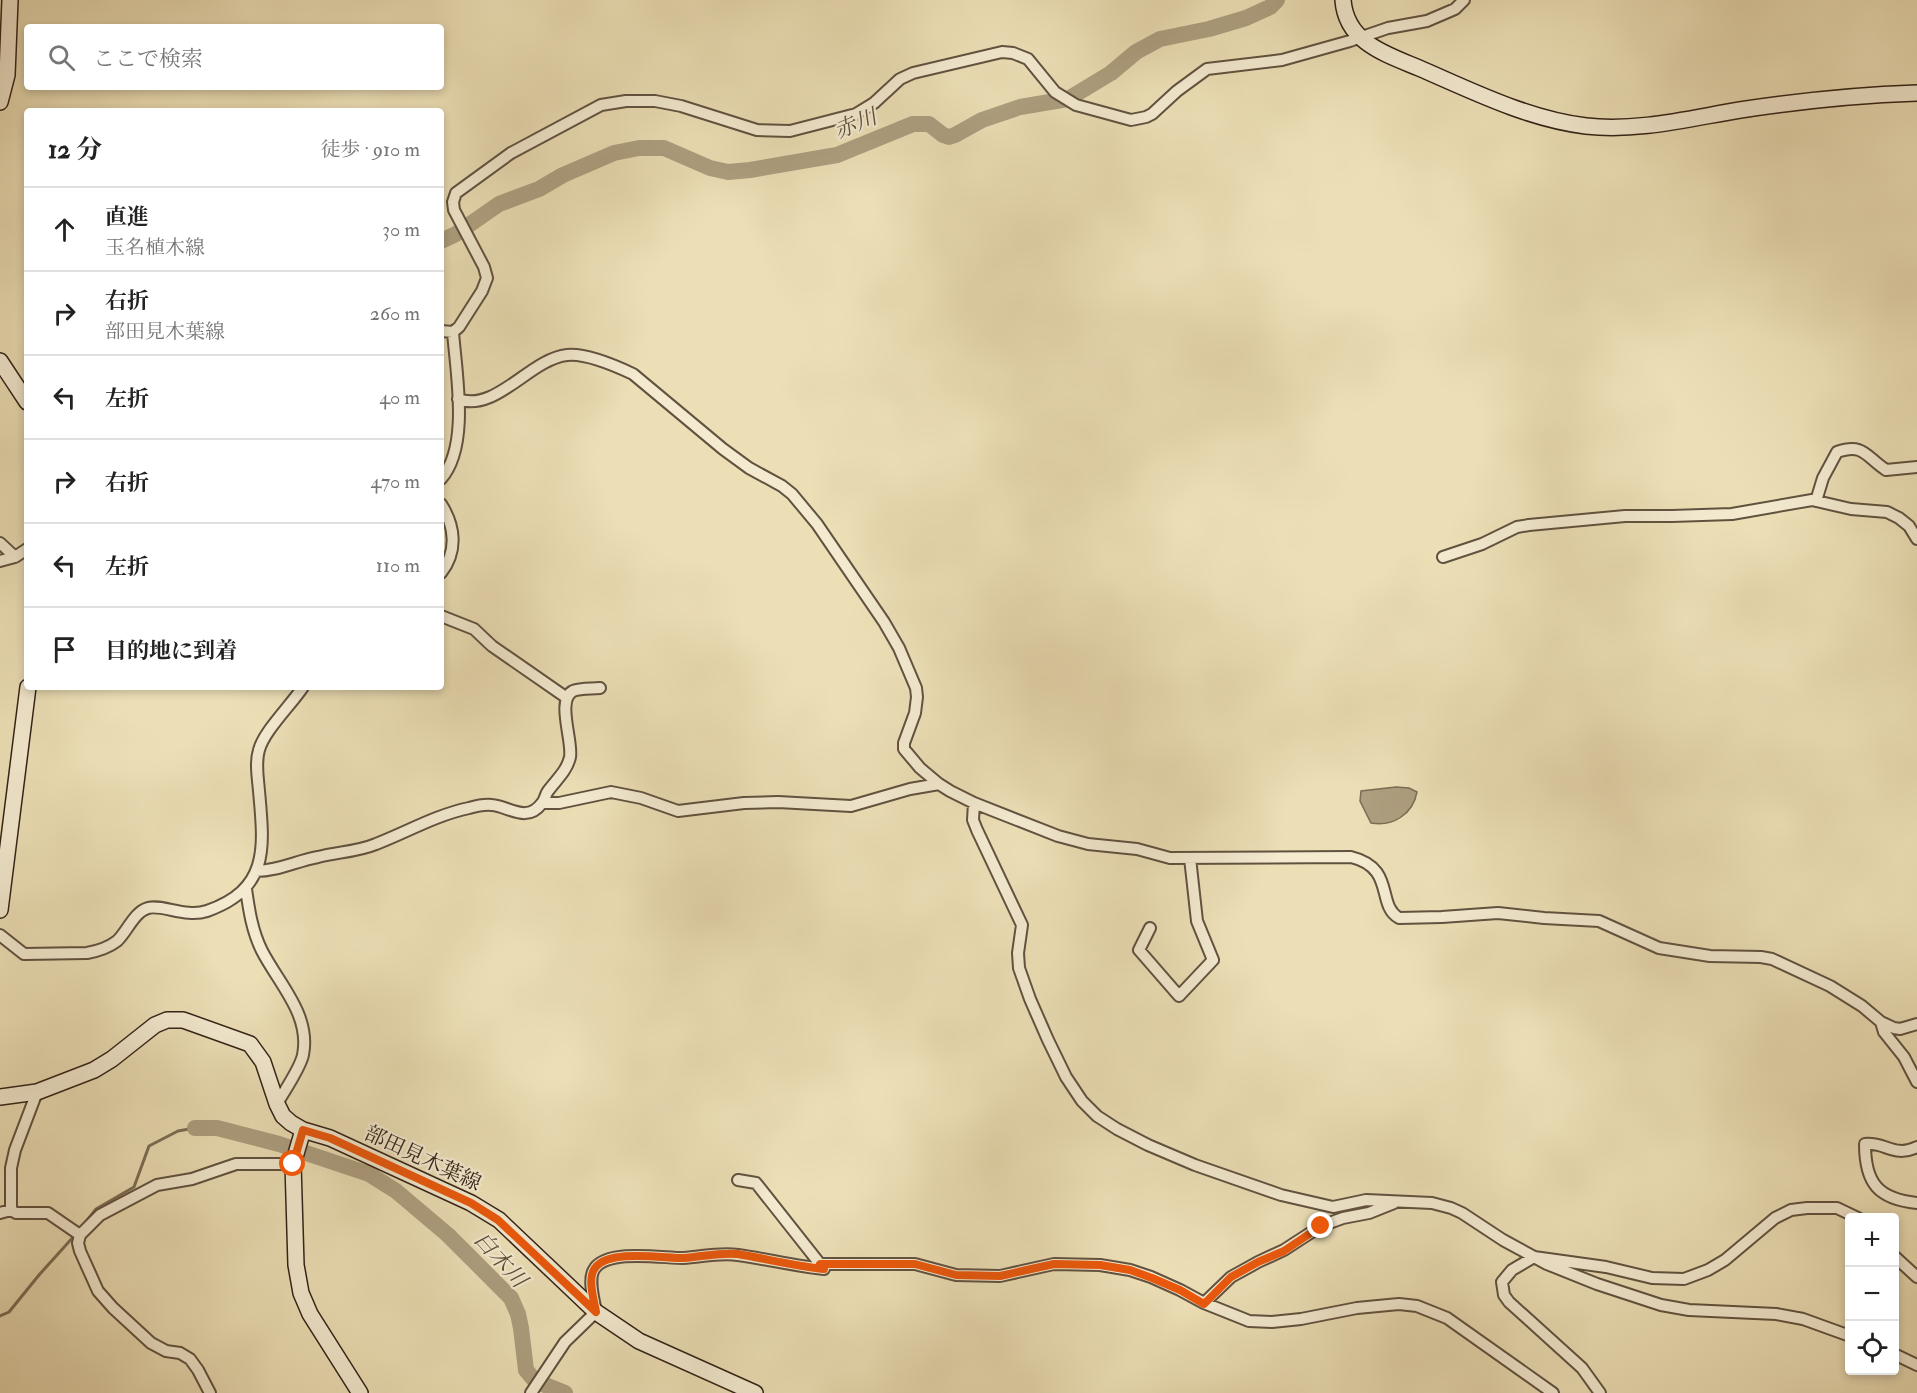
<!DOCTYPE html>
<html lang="ja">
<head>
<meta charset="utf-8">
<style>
  :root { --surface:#fff; --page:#f6f6f6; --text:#222; --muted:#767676; --line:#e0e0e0 }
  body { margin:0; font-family:"IM FELL Double Pica","Noto Serif JP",serif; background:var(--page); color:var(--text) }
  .controls { position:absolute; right:18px; bottom:18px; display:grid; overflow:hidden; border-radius:6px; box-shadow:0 3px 9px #0003 }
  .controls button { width:54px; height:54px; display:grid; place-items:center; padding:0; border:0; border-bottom:2px solid var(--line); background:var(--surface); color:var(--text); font:30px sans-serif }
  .stop { position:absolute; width:18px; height:18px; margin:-14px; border:4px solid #ea580c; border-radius:50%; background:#fff }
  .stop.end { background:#ea580c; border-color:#fff; box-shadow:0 2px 6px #0008 }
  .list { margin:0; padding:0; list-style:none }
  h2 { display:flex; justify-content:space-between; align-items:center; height:78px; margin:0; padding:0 24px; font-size:26px }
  h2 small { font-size:20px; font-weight:400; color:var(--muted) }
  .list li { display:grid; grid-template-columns:39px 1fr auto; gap:18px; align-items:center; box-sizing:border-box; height:84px; padding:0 24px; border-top:2px solid var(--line) }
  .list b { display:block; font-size:22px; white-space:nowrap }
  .list p { margin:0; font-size:20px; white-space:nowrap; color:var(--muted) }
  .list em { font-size:20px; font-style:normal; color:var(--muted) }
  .icon { flex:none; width:33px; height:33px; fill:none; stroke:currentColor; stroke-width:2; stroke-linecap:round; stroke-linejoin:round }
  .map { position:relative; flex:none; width:1917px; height:1393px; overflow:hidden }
  .search { position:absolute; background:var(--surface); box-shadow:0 3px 9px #0003; left:24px; top:24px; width:420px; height:66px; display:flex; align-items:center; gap:15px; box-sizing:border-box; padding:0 21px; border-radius:6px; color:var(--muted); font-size:22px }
  .panel { position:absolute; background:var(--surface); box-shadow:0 3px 9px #0003; left:24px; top:108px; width:420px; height:582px; border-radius:6px }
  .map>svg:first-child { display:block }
  .water { fill:#ad9f80; stroke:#7c6d56; stroke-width:1.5 }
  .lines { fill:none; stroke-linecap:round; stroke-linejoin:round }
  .stream { stroke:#7c6d56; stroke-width:3 }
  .river { stroke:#ad9f80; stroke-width:16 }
  .street-casing { stroke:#615240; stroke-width:14 }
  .secondary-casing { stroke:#332318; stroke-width:18 }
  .street { stroke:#f3ead0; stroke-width:10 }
  .secondary { stroke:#f3ead0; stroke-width:15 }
  .route { stroke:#ea580c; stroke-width:8 }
  .labels { text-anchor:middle; stroke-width:4.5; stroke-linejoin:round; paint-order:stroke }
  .street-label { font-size:21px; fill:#332318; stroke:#f3ead0 }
  .water-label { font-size:22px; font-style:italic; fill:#5e4e3c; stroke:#f3ead0 }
</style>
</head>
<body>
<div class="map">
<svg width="1917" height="1393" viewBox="0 0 1917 1393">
  <rect width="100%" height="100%" fill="#ecdfb6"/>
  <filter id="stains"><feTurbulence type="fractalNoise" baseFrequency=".00333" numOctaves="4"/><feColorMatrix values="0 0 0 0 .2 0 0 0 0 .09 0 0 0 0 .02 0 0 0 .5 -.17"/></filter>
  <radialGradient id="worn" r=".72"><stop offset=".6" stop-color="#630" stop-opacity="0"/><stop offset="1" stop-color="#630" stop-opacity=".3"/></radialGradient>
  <path class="water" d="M 1396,787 L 1409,788 L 1417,792 C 1413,814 1393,827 1371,823 L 1360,801 L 1361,791 Z"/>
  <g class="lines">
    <path class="stream" d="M 85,1223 L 96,1209 L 134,1187 L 149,1146 L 178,1131 L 195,1128
      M 0,1316 L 9,1312 L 39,1275 L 75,1235"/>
    <path class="river" d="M 441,241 L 456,234 L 499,204 L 539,189 L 563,175 L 614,153 L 639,148 L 664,148 L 710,168 L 728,172 L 750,170 L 837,155 L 913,124 L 929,124 L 943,135 L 949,137 L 955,135 L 982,120 L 1020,107 L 1068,99 L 1111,73 L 1136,52 L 1160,39 L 1209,29 L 1246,18 L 1270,7 L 1277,0
      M 195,1128 L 217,1128 L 279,1144 L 369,1174 L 396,1191 L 448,1235 L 511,1298 L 518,1314 L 521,1328 L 526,1370 L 535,1381 L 565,1393"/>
    <defs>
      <path id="street" d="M 441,331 L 453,332 L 459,327 L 482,291 L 487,278 L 484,267 L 454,210 L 453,202 L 456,193 L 511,153 L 601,105 L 626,101 L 655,101 L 681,106 L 757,130 L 790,131 L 856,114 L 874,103 L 900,79 L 913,73 L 1002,52 L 1013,53 L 1028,59 L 1055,92 L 1076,105 L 1131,120 L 1146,117 L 1152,114 L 1177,91 L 1207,69 L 1282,60 L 1350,41 L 1388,28 L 1427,21 L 1455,9 L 1464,0
        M 458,399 C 496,413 530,359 567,355 C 585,353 616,366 633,374 L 723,449 L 749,468 L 782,486 L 792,494 L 817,524 L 884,622 L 899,648 L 916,688 L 917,697 L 915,713 L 904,743 L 904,749 L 920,768 L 939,784
        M 441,479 C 470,446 456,373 453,332
        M 1816,501 L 1823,478 L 1837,452 C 1864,443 1865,456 1886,470 L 1917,467
        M 441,504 C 455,526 458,551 441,573
        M 0,543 L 15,557
        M 1443,557 L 1482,544 L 1517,527 L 1529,525 L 1625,516 L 1672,516 L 1732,514 L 1812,500 L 1851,509 L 1887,512 L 1899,518 L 1909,526 L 1917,539
        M 0,561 L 15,557 L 27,549
        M 441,616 L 474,629 L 492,646 L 567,698
        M 542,803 L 559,803 L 611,792 L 641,798 L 678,811 L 744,803 L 778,802 L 851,806 L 910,789 L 939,784 L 950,791 L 974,803 L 1058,836 L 1088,844 L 1137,849 L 1170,858 L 1351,857 C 1396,868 1376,905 1399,918 L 1442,917 L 1498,913 L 1544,918 L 1599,921 L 1659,948 L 1710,956 L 1761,957 L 1772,959 L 1830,986 L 1862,1006 L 1881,1022 L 1894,1028 L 1900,1029 L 1917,1024
        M 974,803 L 973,820 L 977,830 L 1022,925 L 1018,953 L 1019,968 L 1030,999 L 1048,1040 L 1066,1077 L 1082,1101 L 1097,1116 L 1117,1129 L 1148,1145 L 1195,1165 L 1281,1195 L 1333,1207 L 1366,1200 L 1432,1203 L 1451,1208 L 1462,1213 L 1503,1240 L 1547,1264 L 1597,1284 L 1661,1305 L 1689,1310 L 1776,1314 L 1803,1319 L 1850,1336
        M 256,871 C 278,871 296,861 318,857 C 337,852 357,852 376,844 C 407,832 436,815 469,808 C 476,806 484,804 492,805 C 508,806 527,824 542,803 C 545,800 545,795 548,791 C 556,780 567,771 570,757 C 573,741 556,700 573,691 C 581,688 592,689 600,688
        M 246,889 C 249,910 252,931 262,951 C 279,984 311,1015 303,1055 C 300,1069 284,1091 277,1104
        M 1150,928 L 1139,950 L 1179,996 L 1213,960 L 1197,921 L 1190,858
        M 0,935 L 24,954 L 87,953 C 98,951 108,948 117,941 C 127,932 134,912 148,908 C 162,904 186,918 207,911 C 270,889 264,847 259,791 C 258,778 255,763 259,750 C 264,731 291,705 303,687
        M 1881,1022 L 1884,1032 L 1904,1057 L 1917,1082
        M 1917,1147 C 1894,1158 1886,1142 1865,1144 C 1865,1183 1878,1199 1917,1203
        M 11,1210 L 16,1213 L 48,1213 L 80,1235
        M 0,1213 L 11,1210 L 11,1168 L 15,1150 L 37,1092
        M 1894,1256 L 1917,1277
        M 820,1264 L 915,1264 L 956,1275 L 1000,1276 L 1054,1264 L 1100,1265 L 1130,1270 L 1151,1277 L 1180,1290 L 1204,1303 L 1249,1321 L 1272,1322 L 1301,1319 L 1357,1308 L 1399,1304 L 1417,1306 L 1447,1318 L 1553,1393
        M 1204,1303 L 1231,1277 L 1258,1262 L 1284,1250 L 1321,1226 L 1343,1218 L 1369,1213 L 1394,1203
        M 1894,1354 L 1917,1365
        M 210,1393 L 198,1370 L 190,1359 L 180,1353 L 166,1351 L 151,1343 L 113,1308 L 98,1291 L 80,1251 L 78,1243 L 80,1235 L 100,1215 L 157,1185 L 192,1179 L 236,1164 L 293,1164
        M 531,1393 L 565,1342 L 596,1312 C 594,1300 587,1278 595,1268 C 609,1249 662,1258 683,1258 C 702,1257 719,1252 738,1255 C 767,1259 794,1266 824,1269 L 756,1183 L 738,1180
        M 1600,1393 L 1582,1368 L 1509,1302 L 1504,1295 L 1502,1282 L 1512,1270 L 1534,1257 L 1606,1267 L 1652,1278 L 1684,1279 L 1708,1270 L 1725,1260 L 1775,1218 L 1791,1210 L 1807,1208 L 1837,1208 L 1858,1218"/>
      <path id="secondary" d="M 1343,0 C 1346,42 1385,54 1419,68 C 1472,91 1528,119 1586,126 C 1637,132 1691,118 1740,110 C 1799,101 1857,95 1917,93
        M 0,102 L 7,75 L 10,0
        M 0,361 L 27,402
        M 0,910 L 28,687
        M 0,1097 L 37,1092 L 94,1070 L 112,1059 L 155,1025 L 167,1020 L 183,1020 L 250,1044 L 263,1062 L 277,1104 L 283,1116 L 291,1123 L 303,1130 L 330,1138 L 471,1203 L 499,1220 L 596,1312 L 639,1341 L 755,1393
        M 303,1130 L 293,1164 L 296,1265 L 301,1293 L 310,1314 L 360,1393"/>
    </defs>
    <use href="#street" class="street-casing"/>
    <use href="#secondary" class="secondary-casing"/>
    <use href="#street" class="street"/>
    <use href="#secondary" class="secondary"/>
  </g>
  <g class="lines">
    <path class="route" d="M 293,1164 L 303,1130 L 330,1138 L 471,1203 L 498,1220 L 596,1312 C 594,1300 587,1278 595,1268 C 609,1249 662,1258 683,1258 C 702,1257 719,1252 738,1254 C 767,1259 794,1266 824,1269 L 820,1264 L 915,1264 L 956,1275 L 1000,1276 L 1054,1264 L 1100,1265 L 1130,1270 L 1152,1278 L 1180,1290 L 1204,1304 L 1231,1277 L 1258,1262 L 1284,1251 L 1321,1226"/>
  </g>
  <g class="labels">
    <g class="street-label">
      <text transform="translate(423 1158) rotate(25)" y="7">部田見木葉線</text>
    </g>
    <g class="water-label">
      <text transform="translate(855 123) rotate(-22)" y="8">赤川</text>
      <text transform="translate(501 1259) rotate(48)" y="8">白木川</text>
    </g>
  </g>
  <rect width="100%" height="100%" filter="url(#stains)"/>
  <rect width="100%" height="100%" fill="url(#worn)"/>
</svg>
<div class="controls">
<button>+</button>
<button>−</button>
<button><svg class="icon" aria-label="locate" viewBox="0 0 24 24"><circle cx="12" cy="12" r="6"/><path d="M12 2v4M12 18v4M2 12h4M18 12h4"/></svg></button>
</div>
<div class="stop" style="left:293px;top:1164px"></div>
<div class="stop end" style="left:1321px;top:1226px"></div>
<div class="search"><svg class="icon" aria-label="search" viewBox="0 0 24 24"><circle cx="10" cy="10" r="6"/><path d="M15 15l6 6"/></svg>ここで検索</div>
<section class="panel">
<h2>12 分<small>徒歩 · 910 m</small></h2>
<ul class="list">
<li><svg class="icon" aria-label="ahead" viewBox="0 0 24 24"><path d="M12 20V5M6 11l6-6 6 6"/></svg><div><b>直進</b><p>玉名植木線</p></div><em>30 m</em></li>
<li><svg class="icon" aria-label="right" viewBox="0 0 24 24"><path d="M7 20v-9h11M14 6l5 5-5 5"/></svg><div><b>右折</b><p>部田見木葉線</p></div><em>260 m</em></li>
<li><svg class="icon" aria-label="left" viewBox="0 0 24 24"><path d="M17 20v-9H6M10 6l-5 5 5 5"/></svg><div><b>左折</b></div><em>40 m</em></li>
<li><svg class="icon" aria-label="right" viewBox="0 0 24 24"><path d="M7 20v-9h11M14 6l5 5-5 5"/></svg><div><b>右折</b></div><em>470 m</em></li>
<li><svg class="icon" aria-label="left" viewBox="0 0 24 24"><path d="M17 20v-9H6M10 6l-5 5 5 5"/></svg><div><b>左折</b></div><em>110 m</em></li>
<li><svg class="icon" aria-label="arrive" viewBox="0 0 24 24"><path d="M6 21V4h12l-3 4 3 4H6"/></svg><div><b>目的地に到着</b></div></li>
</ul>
</section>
</div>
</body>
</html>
